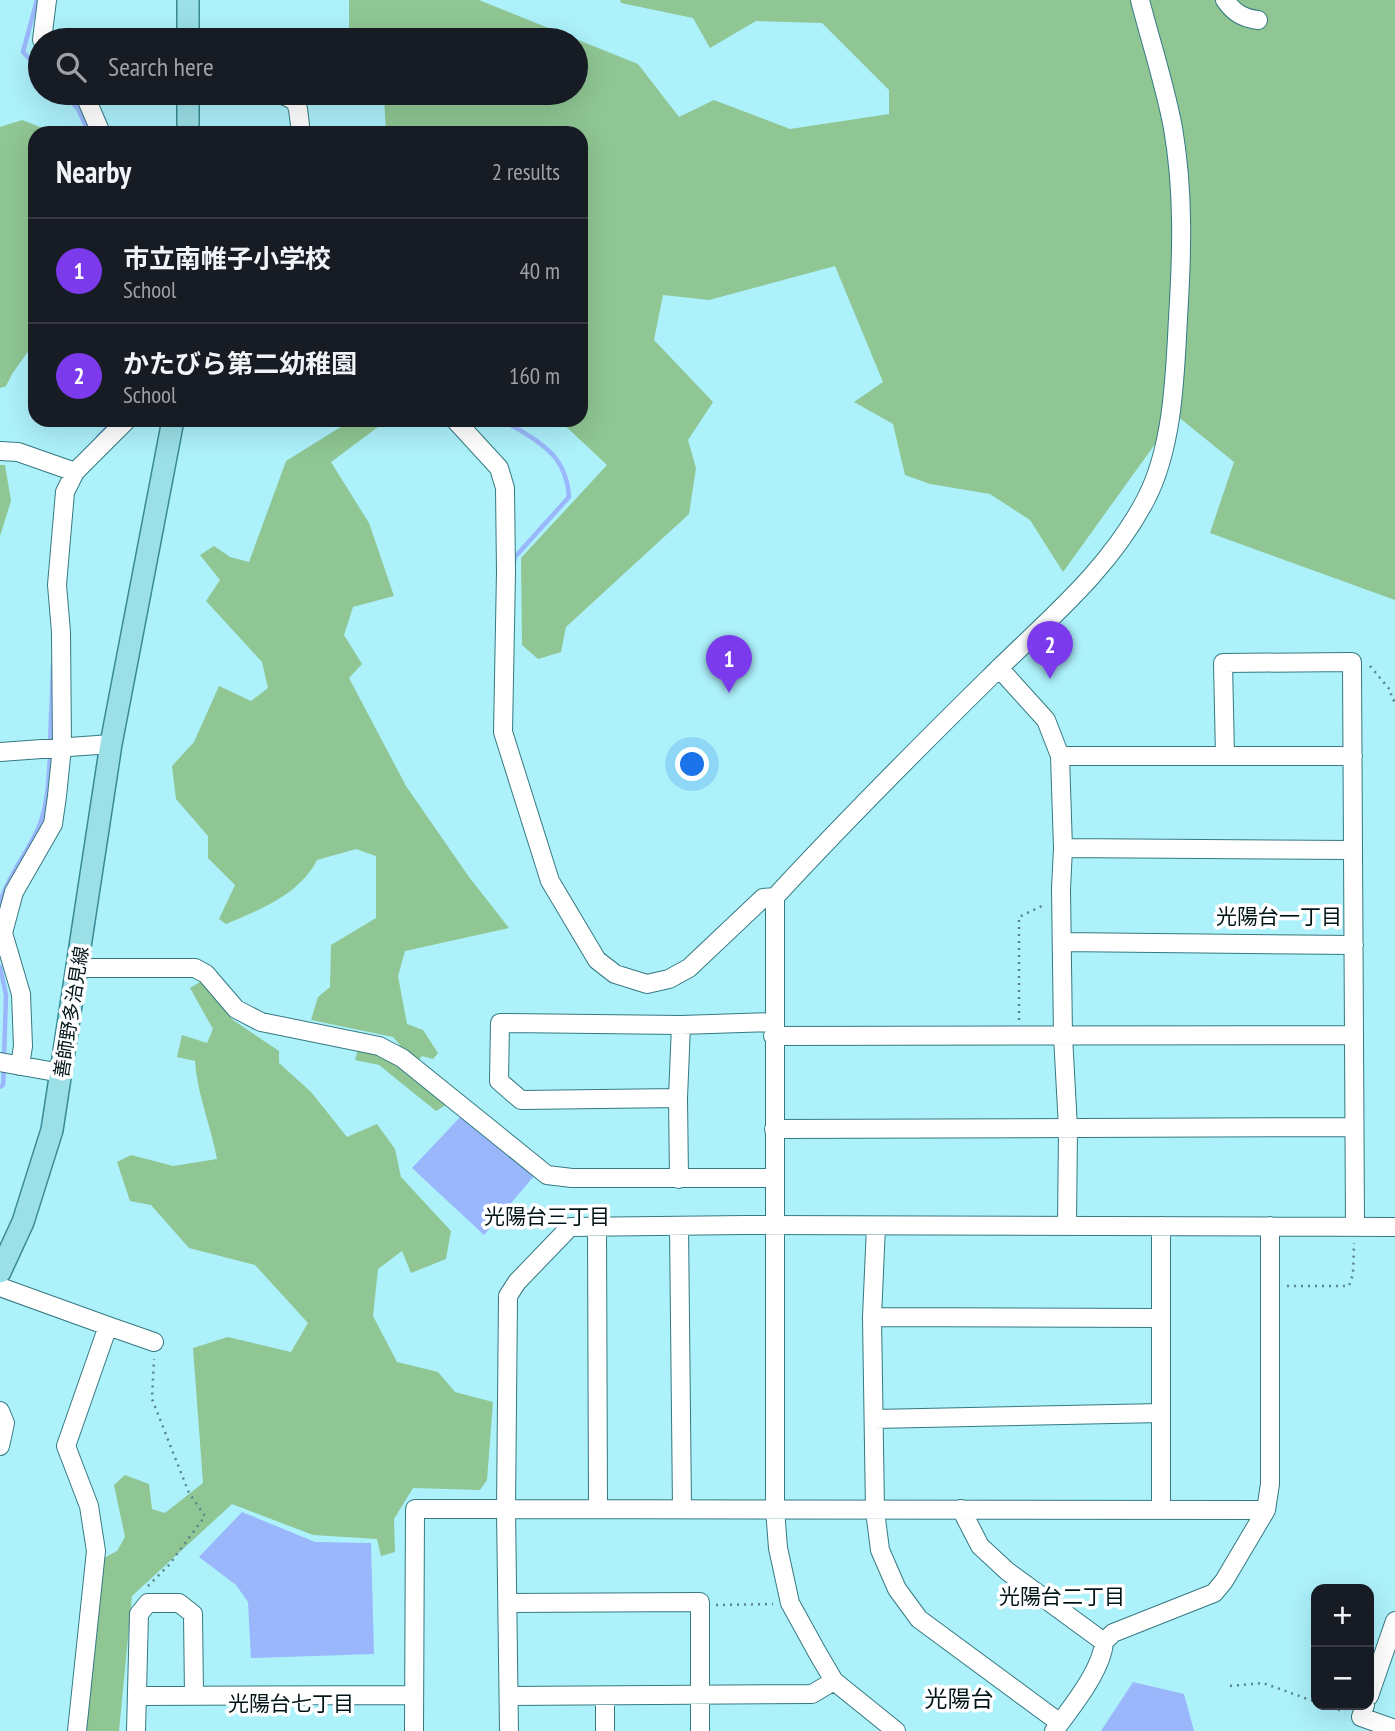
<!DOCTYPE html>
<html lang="en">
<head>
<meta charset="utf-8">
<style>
  :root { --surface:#171b24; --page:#20242c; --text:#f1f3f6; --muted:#9ea1a6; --line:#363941; --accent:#7c3aed }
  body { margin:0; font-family:"PT Sans Narrow","Noto Sans JP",sans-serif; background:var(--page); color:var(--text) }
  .controls { position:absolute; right:21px; bottom:21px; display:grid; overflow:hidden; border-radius:14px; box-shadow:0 7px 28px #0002 }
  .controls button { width:63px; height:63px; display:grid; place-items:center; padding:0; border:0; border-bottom:2px solid var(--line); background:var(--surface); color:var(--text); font:35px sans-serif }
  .you { position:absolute; left:693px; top:765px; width:24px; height:24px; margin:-18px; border:5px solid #fff; border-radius:50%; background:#1a73e8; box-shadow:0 0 0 10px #1a73e833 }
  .badge { display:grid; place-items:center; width:46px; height:46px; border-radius:50%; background:var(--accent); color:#fff; font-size:23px; font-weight:700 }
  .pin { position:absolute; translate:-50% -58px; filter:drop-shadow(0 2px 4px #0008) }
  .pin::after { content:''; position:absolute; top:37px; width:24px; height:21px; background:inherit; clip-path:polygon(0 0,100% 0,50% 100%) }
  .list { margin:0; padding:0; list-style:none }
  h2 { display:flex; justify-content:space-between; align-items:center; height:91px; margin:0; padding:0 28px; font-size:30px }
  h2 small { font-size:23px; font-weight:400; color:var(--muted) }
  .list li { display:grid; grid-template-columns:46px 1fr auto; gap:21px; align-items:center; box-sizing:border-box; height:105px; padding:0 28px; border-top:2px solid var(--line) }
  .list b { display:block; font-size:26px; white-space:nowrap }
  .list p { margin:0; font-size:23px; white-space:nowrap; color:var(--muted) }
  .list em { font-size:23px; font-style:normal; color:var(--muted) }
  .icon { flex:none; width:38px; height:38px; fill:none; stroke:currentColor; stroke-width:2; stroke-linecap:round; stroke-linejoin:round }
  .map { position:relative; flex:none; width:1395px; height:1731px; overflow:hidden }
  .search { position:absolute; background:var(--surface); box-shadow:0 7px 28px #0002; left:28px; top:28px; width:560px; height:77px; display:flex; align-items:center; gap:18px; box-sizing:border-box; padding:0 24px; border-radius:38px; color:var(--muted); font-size:26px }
  .panel { position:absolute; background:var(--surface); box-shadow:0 7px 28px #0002; left:28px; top:126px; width:560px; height:301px; border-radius:21px }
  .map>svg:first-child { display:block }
  .green { fill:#8fc693 }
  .water { fill:#9ab7fb }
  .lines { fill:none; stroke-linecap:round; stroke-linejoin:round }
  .stream { stroke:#9ab7fb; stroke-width:4.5 }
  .minor-casing { stroke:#367982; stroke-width:20 }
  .major-casing { stroke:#398a94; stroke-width:24 }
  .path { stroke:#58848b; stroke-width:2.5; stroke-dasharray:2 5; stroke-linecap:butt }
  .minor { stroke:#fff; stroke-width:18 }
  .major { stroke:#9bdfe7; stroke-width:21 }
  .labels { text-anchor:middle; stroke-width:7; stroke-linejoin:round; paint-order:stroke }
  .street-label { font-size:19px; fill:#001418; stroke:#fff }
  .neighbourhood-label { font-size:21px; fill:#001418; stroke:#fff }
  .quarter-label { font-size:23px; fill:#001418; stroke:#fff }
</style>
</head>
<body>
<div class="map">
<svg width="1395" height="1731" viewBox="0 0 1395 1731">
  <rect width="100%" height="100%" fill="#adf1fb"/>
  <path class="green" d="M 349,0 L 479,0 L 638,64 L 679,117 L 714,100 L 790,129 L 889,114 L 889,90 L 822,23 L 756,21 L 710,48 L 693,18 L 621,3 L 620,0 L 1395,0 L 1395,600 L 1210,533 L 1234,462 L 1176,415 L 1063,572 L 1030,520 L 990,494 L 930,484 L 905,475 L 893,424 L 854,402 L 883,382 L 835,266 L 709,300 L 663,295 L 654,340 L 713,402 L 688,440 L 696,468 L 689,514 L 566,627 L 561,652 L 538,659 L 522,645 L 521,558 L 607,465 L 559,420 L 581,420 L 581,133 L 386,133 L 384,96 L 376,93 L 576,93 L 576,40 L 349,40 Z
    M 22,120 L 55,133 L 35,133 L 35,342 L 12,374 L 6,386 L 0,388 L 0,127 Z
    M 352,420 L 367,420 L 378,427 L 331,462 L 369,523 L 394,596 L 353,607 L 344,635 L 362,664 L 349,678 L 406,786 L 469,877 L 509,928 L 405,951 L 398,976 L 407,1024 L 423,1030 L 438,1053 L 433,1059 L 422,1056 L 411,1069 L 446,1105 L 436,1111 L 379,1065 L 355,1060 L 359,1046 L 393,1057 L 400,1045 L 393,1037 L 311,1020 L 318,997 L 330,987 L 331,945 L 376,918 L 376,856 L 356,849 L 317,860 C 299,895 261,909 226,924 L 219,919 L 235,885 L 208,858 L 208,836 L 176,799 L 172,766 L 194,742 L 219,686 L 251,701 L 268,688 L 262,662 L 206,601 L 220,580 L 200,555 L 214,546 L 230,557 L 249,562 L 286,461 Z
    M 0,465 L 5,465 L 11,501 L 0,536 Z
    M 200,982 L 233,1020 L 279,1051 L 279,1063 L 311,1092 L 347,1137 L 377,1124 L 395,1149 L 401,1177 L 451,1231 L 446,1259 L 411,1273 L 402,1251 L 378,1269 L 373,1316 L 397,1362 L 438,1372 L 455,1392 L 493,1402 L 487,1480 L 480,1490 L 413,1488 L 394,1519 L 395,1552 L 381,1556 L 377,1539 L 313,1535 L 232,1504 L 132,1596 L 119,1731 L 89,1731 L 85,1730 L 100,1560 L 117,1551 L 125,1537 L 114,1485 L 125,1475 L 149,1484 L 152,1509 L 165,1513 L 203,1483 L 193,1348 L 228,1337 L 291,1352 L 308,1323 L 255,1265 L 189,1248 L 151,1205 L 130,1201 L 117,1162 L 131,1155 L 173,1166 L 217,1159 C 211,1126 197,1094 195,1061 L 177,1057 L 182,1035 L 207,1043 L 213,1029 L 190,988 Z"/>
  <path class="water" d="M 466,1111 L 534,1176 L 484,1235 L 412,1168 Z
    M 242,1512 L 315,1542 L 371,1543 L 374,1654 L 251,1658 L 248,1602 L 236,1585 L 199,1557 Z
    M 1133,1682 L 1184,1694 L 1194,1731 L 1101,1731 Z"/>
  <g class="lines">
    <path class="stream" d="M 37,0 L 23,52 L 40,69
      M 63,93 L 78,109 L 89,133
      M 503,420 C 538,442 566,452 569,497 L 515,557 L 514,562
      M 98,437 L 114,420
      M 50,744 L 53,665
      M 0,902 C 9,874 29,851 40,824 C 48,802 49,776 50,753
      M 0,967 L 6,995 L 4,1060
      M 0,1087 L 3,1085 L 4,1069"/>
    <defs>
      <path id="minor" d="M 1225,0 C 1234,13 1243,18 1258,20
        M 42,40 L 47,0
        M 81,93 L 86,98 L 101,133
        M 279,93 L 295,101 L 298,109 L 301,133
        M 455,420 L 499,468 L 505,488 L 506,572 L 503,732 L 550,881 L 597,960 L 615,974 L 647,984 L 669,979 L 689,968 L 763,898 L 775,897
        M 0,451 L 18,452 L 75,472
        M 999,668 L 1046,720 L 1060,756 L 1063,848 L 1061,889 L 1063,1036 L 1068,1128 L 1067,1225
        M 0,752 L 111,744
        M 1060,756 L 1353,756
        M 1225,756 L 1223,663 L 1352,662 L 1355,1226
        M 1063,848 L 1352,850
        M 1062,942 L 1354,945
        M 78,968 L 195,968 L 206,974 L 236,1009 L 261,1022 L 379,1046 L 402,1058 L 547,1175 L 572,1178 L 774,1178
        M 773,1036 L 1354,1035
        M 0,1062 L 61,1073
        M 20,1066 L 23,1046 L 21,994 L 3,933 L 14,892 L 53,824 L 57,796 L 62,747 L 61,632 L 57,585 L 65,492 L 75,472 L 127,420
        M 678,1098 L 521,1100 L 499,1081 L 500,1023 L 681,1025 L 774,1022
        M 774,1129 L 1354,1127
        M 679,1179 L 678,1098 L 681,1025
        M 679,1226 L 682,1509
        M 876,1226 L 872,1317 L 875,1511 L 880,1550 L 897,1589 L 919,1619 L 1060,1723
        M 1161,1226 L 1161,1509
        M 597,1227 L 598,1509
        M 0,1287 L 108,1326 L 66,1446 L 89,1506 L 96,1551 L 77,1731
        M 872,1317 L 1161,1318
        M 108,1326 L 154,1342
        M 0,1411 L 5,1423 L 0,1446
        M 874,1419 L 1161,1413
        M 961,1509 L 980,1546 L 1007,1571 L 1104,1642
        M 509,1603 L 700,1602 L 700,1731
        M 139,1696 L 414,1695
        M 509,1696 L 812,1694 L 834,1681
        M 605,1696 L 605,1731
        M 1369,1696 L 1395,1621
        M 1365,1705 L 1361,1717 L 1395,1729
        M 136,1731 L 139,1614 L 148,1603 L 179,1603 L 193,1614 L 194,1695
        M 414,1731 L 415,1509 L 1266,1510
        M 509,1731 L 506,1509 L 508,1296 L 517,1282 L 570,1227 L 745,1225 L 1395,1227
        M 896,1731 L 834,1681 L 817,1652 L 790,1603 L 778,1548 L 775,1509 L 775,897 C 844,822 916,750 989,678 C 1046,621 1108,572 1146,499 C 1173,447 1175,376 1178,318 C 1182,254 1184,192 1173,128 C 1165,85 1151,43 1140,0
        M 1054,1731 C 1071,1708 1102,1670 1104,1642 L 1113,1633 L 1214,1593 L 1224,1581 L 1266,1510 L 1270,1484 L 1270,1226"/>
      <path id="major" d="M 188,0 L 188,40
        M 188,133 L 188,93
        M 0,1272 L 23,1222 L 52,1130 L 111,744 L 173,420"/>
    </defs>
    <use href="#minor" class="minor-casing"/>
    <use href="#major" class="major-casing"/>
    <path class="path" d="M 1370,666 L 1391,691 L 1391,697 L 1395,702
      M 1019,1020 L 1019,917 L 1046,904
      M 1287,1286 L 1349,1286 L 1353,1274 L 1354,1243
      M 148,1586 L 169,1565 L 205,1516 L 189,1493 L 152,1399 L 154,1359
      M 716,1605 L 773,1604
      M 1230,1686 L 1263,1683 L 1316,1702
      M 1325,1705 L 1345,1712"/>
    <use href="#minor" class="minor"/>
    <use href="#major" class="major"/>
  </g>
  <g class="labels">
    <g class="street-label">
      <text transform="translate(71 1012) rotate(-81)" y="7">善師野多治見線</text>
    </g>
    <g class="neighbourhood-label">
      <text x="1279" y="924">光陽台一丁目</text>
      <text x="547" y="1224">光陽台三丁目</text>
      <text x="1062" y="1604">光陽台二丁目</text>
      <text x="291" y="1711">光陽台七丁目</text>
    </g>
    <g class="quarter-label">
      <text x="959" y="1707">光陽台</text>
    </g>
  </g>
</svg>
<div class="controls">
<button>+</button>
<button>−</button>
</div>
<div class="you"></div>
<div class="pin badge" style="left:729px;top:693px">1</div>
<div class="pin badge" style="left:1050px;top:679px">2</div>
<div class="search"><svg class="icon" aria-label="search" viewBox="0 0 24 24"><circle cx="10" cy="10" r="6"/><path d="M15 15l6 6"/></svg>Search here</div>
<section class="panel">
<h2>Nearby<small>2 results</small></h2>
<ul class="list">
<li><span class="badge">1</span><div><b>市立南帷子小学校</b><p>School</p></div><em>40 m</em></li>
<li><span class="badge">2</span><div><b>かたびら第二幼稚園</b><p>School</p></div><em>160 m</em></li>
</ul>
</section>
</div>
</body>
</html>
